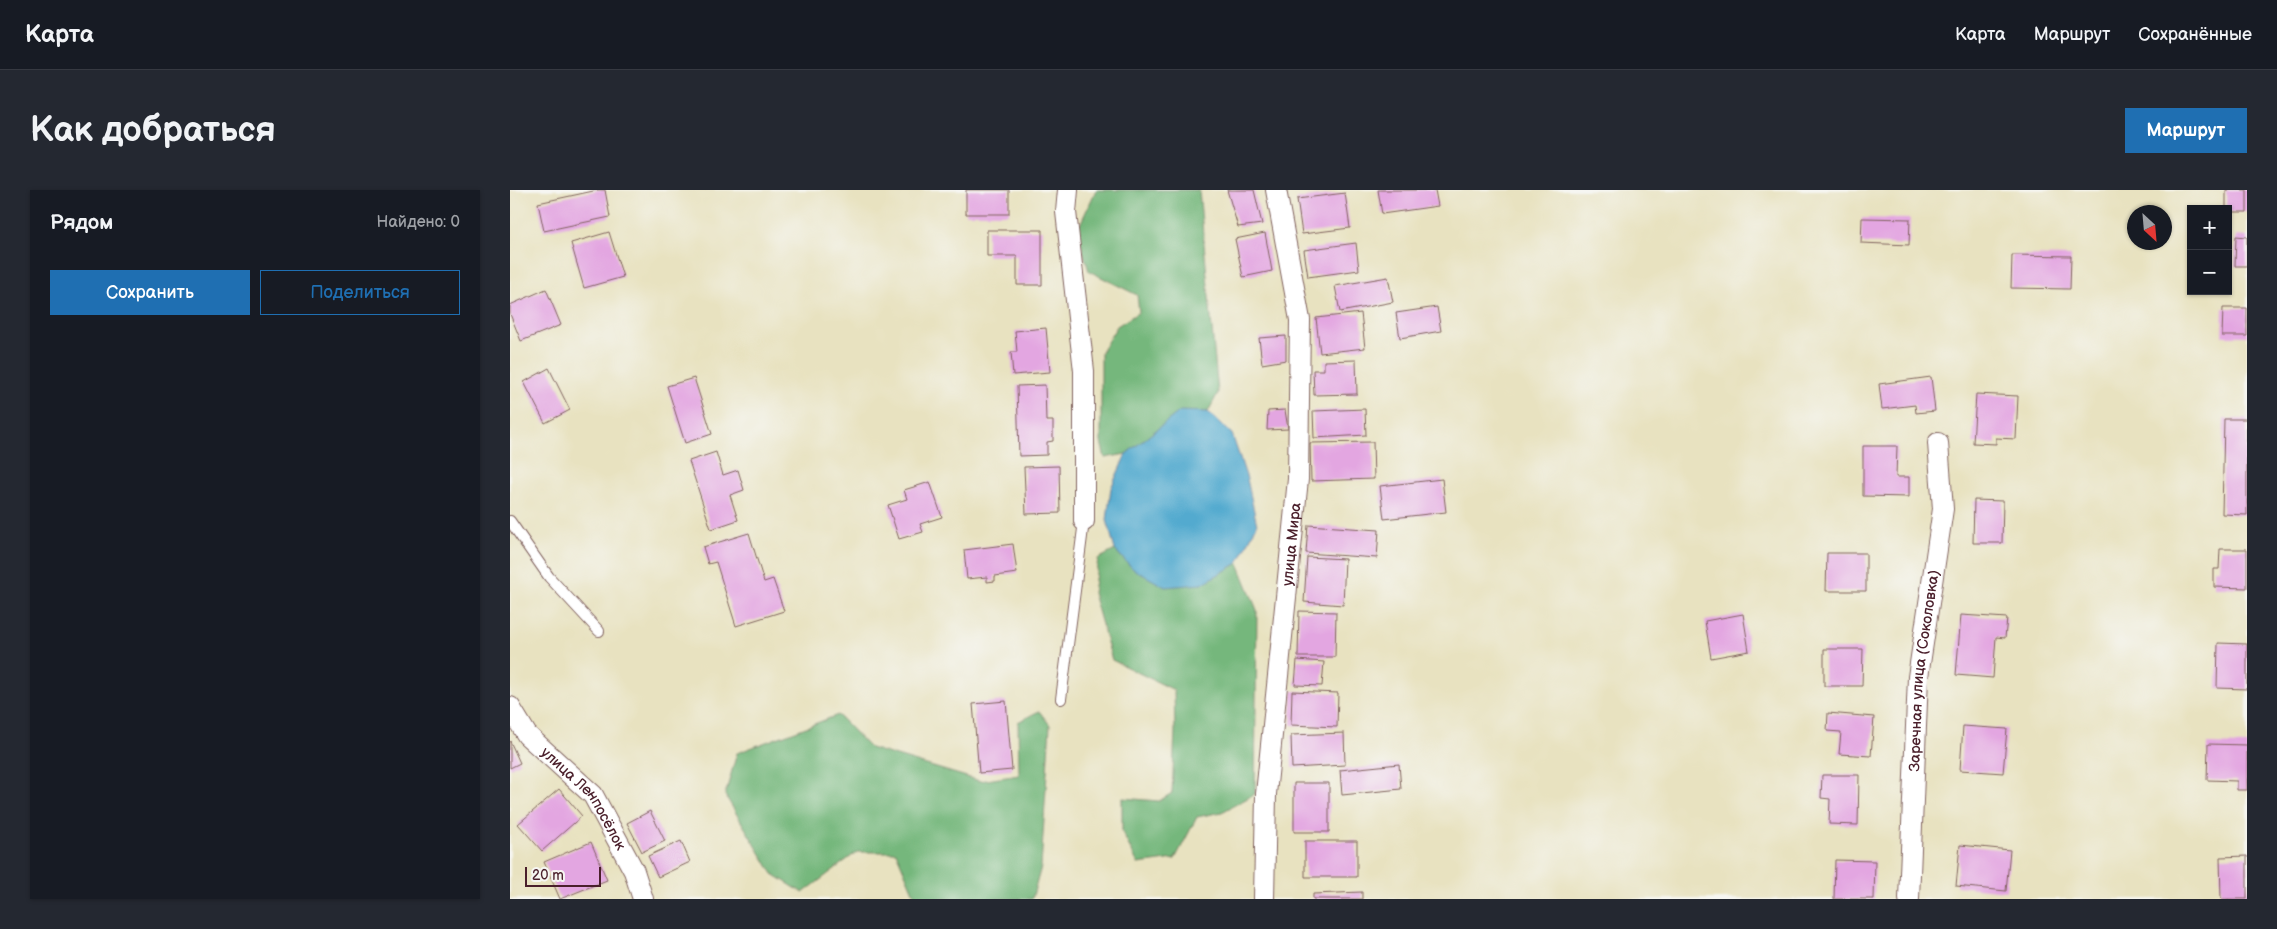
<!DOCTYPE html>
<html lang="ru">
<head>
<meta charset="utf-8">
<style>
  :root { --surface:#171b24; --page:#242831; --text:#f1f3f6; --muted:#9ea1a6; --line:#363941; --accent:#1f6fb2 }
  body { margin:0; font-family:"Balsamiq Sans",sans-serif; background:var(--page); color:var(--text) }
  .controls { position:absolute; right:15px; top:15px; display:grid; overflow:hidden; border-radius:0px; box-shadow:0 1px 4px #0004 }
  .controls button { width:45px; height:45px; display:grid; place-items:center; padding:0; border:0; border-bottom:1px solid var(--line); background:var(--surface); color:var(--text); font:25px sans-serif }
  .compass { position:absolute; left:1617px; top:15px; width:45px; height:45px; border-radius:50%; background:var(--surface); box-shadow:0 1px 4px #0004; rotate:154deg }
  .scale { position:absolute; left:15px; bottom:12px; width:76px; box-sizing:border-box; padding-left:5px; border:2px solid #4a1f2b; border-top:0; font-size:14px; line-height:18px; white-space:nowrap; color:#4a1f2b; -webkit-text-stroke:4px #f6f6f2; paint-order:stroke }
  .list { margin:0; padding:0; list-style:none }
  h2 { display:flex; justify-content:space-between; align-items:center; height:65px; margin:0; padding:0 20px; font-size:21px }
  h2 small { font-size:16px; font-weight:400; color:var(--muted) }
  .actions { display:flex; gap:10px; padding:15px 20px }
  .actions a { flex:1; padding:11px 0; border:1px solid var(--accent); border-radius:0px; text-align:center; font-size:18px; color:var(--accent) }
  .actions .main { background:var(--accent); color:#fff }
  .map { position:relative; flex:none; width:1737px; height:709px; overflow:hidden; border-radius:0px }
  header { display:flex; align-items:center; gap:30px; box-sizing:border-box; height:70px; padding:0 25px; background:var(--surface); border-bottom:1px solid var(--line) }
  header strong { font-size:24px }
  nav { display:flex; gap:28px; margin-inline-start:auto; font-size:18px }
  .intro { display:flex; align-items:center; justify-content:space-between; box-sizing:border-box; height:120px; padding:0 30px }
  h1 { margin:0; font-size:35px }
  .button { padding:12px 22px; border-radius:0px; background:var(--accent); color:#fff; font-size:18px; font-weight:700 }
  main { display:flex; gap:30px; padding:0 30px }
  aside { flex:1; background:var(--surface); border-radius:0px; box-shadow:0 1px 4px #0004 }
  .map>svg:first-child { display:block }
  .forest { fill:#74b77b; stroke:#5f6b53 }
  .water { fill:#52aacf; stroke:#4e647d }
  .building { fill:#e3a6e1 }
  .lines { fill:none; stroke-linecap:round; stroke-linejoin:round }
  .lane-casing { stroke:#81635f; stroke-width:12 }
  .street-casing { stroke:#81635f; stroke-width:22 }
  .lane { stroke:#fff; stroke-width:10 }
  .street { stroke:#fff; stroke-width:20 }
  .labels { text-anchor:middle; stroke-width:5; stroke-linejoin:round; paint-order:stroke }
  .street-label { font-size:15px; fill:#4a1f2b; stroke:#f6f6f2 }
</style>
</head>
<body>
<header>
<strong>Карта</strong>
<nav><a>Карта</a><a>Маршрут</a><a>Сохранённые</a></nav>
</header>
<div class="intro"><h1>Как добраться</h1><a class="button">Маршрут</a></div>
<main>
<aside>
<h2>Рядом<small>Найдено: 0</small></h2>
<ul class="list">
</ul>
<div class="actions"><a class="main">Сохранить</a><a>Поделиться</a></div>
</aside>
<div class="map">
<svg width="1737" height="709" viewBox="0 0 1737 709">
  <rect width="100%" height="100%" fill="#f6f6f2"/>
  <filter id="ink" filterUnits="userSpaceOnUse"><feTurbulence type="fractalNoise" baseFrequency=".02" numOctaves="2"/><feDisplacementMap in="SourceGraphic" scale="10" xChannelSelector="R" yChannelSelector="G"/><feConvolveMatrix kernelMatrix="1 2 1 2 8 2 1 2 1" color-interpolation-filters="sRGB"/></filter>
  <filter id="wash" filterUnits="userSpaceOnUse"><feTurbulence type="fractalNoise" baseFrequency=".0096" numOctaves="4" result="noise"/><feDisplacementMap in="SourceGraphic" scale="20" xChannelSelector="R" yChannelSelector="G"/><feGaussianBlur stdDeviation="1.12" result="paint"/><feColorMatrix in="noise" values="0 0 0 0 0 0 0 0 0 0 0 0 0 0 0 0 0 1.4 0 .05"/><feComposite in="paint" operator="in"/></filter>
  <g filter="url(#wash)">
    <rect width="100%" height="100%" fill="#e8e2c0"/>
    <path class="forest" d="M 586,0 L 689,0 L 708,203 L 698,222 L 670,222 L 616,264 L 595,268 L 591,252 L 591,162 L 607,136 L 629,122 L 627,105 L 579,81 L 567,41 Z
      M 605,360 L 623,379 L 692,394 L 728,373 L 747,420 L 745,604 L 712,622 L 687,627 L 665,669 L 628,674 L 612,642 L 612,608 L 649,611 L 662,603 L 665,541 L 664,500 L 602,470 L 583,403 L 588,369 Z
      M 529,521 L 540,535 L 531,677 L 522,709 L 406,709 L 386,662 L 347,662 L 293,703 L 263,684 L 215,605 L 227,563 L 328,525 L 360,558 L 470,591 L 509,585 L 508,532 Z"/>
    <path class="water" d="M 670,221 L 698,222 L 722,244 L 737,289 L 747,335 L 728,373 L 692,394 L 655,397 L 623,379 L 605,360 L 597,330 L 601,298 L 616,264 Z"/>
    <g id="blocks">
      <path class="building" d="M 88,0 L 95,0 L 100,27 L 34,41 L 28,13 Z
        M 456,0 L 499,0 L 499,24 L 456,24 Z
        M 717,0 L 744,0 L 752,34 L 728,37 Z
        M 868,0 L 925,0 L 928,16 L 872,24 Z
        M 1716,0 L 1737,0 L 1737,22 L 1718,22 L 1718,19 L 1716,19 Z
        M 835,3 L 840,38 L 792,44 L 787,9 Z
        M 1352,28 L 1400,29 L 1399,55 L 1351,53 Z
        M 477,40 L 532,40 L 532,95 L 507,95 L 507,66 L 477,66 Z
        M 99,42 L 113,87 L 74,98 L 61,53 Z
        M 755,43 L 762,81 L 733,87 L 725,49 Z
        M 1726,46 L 1737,47 L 1737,76 L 1725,76 Z
        M 846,53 L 849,80 L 798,87 L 794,60 Z
        M 1502,65 L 1561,66 L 1560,99 L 1501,98 Z
        M 878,87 L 883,112 L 830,122 L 825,96 Z
        M 36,99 L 51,135 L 11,151 L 0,124 L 0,115 Z
        M 927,117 L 931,141 L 890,148 L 886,123 Z
        M 1713,118 L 1737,118 L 1737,146 L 1712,146 Z
        M 851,123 L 855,158 L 810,163 L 806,128 Z
        M 536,138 L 540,182 L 503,185 L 501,162 L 507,162 L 505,141 Z
        M 776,146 L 776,170 L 752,174 L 749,148 Z
        M 846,170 L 847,204 L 804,205 L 803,180 L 814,180 L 814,171 Z
        M 39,178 L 60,220 L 35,233 L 14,192 Z
        M 1421,187 L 1425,221 L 1406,223 L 1405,215 L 1372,219 L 1369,194 Z
        M 184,188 L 202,244 L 175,253 L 157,196 Z
        M 535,195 L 536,231 L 543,231 L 543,251 L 537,252 L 537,265 L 509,266 L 507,196 Z
        M 1466,204 L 1508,206 L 1506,249 L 1486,248 L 1486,254 L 1463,253 Z
        M 855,219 L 856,245 L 804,248 L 803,221 Z
        M 775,220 L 778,239 L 757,240 L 758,221 Z
        M 1714,229 L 1737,229 L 1737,325 L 1712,324 Z
        M 863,252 L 864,289 L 801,291 L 800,253 Z
        M 1353,256 L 1387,256 L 1386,287 L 1399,287 L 1399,307 L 1353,306 Z
        M 206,262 L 213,285 L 228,280 L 234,300 L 220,305 L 228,330 L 201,339 L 179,271 Z
        M 549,276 L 550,323 L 516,324 L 514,277 Z
        M 932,289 L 936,322 L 874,329 L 870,296 Z
        M 420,292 L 432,327 L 410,334 L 413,342 L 389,349 L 378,315 L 397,309 L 394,300 Z
        M 1464,310 L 1493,311 L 1492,353 L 1463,353 Z
        M 798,335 L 869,340 L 867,368 L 796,363 Z
        M 239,343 L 254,392 L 263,389 L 274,421 L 226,436 L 206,372 L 198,374 L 193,357 Z
        M 503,354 L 507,383 L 485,386 L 485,391 L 477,392 L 477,387 L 457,389 L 454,360 Z
        M 1710,359 L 1737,359 L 1737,398 L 1704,397 L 1704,379 L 1709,379 Z
        M 1317,363 L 1356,363 L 1356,401 L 1316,401 Z
        M 797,367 L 835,369 L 833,415 L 794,412 Z
        M 789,421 L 826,422 L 825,467 L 788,467 Z
        M 1233,424 L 1239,461 L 1201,468 L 1195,431 Z
        M 1451,425 L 1497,428 L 1495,448 L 1486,447 L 1483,488 L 1446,485 Z
        M 1708,453 L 1737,454 L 1737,499 L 1707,498 Z
        M 1314,459 L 1353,459 L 1352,496 L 1314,496 Z
        M 787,470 L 814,472 L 812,496 L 785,495 Z
        M 782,501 L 828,503 L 827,537 L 781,535 Z
        M 496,511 L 502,580 L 469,583 L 463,514 Z
        M 1318,523 L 1364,527 L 1361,566 L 1329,564 L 1331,542 L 1317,541 Z
        M 1453,536 L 1497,539 L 1493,583 L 1450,580 Z
        M 834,543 L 835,575 L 782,578 L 781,545 Z
        M 0,551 L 10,573 L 0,578 Z
        M 1698,554 L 1737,555 L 1737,600 L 1727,600 L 1727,591 L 1697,590 Z
        M 889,574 L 891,599 L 832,605 L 830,580 Z
        M 1312,585 L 1349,585 L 1348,635 L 1319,634 L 1320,609 L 1311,608 Z
        M 784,593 L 819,593 L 819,642 L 784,642 Z
        M 49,599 L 72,626 L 32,661 L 8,634 Z
        M 140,621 L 155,651 L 132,662 L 117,633 Z
        M 171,651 L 180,672 L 148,687 L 138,666 Z
        M 795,651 L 847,651 L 847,687 L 795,687 Z
        M 81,652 L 97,690 L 50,709 L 34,672 Z
        M 1450,655 L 1500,660 L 1496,701 L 1446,696 Z
        M 1737,666 L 1737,709 L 1711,709 L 1710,667 Z
        M 1325,670 L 1365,671 L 1364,709 L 1324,709 Z
        M 852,702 L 852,709 L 803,709 L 803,704 Z"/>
    </g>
  </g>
  <g filter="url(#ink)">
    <use href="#blocks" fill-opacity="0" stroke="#81635f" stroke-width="1"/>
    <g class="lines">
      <defs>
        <path id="lane" d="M 0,331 L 39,387 L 89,441
          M 551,509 L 574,331"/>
        <g id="street">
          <path d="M 558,0 L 556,22 L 574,181 L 574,331"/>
          <path id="s1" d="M 0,517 L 17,545 L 83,605 L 124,681 L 133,709"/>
          <path id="s2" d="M 754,709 L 756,604 L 788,289 L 790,130 L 766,0"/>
          <path id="s3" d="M 1399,709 L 1408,487 L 1433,319 L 1428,253"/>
        </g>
      </defs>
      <use href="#lane" class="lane-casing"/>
      <use href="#street" class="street-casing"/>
      <use href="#lane" class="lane"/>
      <use href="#street" class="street"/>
    </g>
  </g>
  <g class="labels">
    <g class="street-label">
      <text dy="5" stroke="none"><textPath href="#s2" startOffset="356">улица Мира</textPath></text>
      <text dy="5" stroke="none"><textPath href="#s3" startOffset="229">Заречная улица (Соколовка)</textPath></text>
      <text dy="5" stroke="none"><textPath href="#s1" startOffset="119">улица Ленпосёлок</textPath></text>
    </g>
  </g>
</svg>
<div class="controls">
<button>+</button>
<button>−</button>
</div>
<svg class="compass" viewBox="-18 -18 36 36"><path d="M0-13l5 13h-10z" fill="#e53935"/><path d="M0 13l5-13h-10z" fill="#9ea1a6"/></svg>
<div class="scale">20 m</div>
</div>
</main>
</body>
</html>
